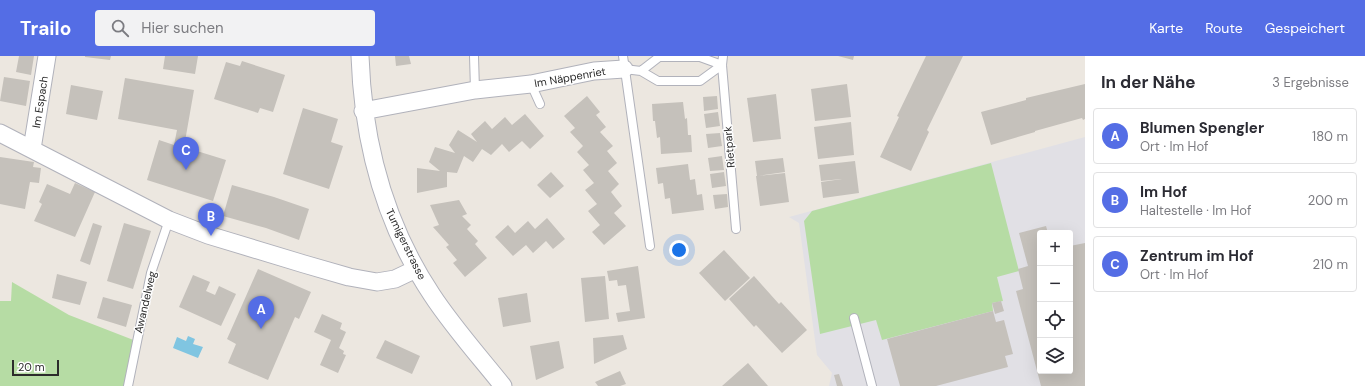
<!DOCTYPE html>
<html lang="de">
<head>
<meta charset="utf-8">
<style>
  :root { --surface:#fff; --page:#f2f2f3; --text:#2b2b33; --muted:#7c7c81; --line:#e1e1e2; --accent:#546de5 }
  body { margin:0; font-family:"DM Sans",sans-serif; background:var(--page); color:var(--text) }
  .controls { position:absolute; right:12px; bottom:12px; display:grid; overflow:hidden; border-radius:4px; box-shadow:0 4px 16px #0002 }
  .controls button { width:36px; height:36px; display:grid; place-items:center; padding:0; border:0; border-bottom:1px solid var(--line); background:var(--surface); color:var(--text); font:20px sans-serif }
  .scale { position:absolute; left:12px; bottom:10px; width:47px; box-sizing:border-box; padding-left:4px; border:2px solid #2c2c2c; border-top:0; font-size:11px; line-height:14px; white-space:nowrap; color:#2c2c2c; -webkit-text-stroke:3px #fff; paint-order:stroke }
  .you { position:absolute; left:679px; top:194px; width:14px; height:14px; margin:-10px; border:3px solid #fff; border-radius:50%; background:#1a73e8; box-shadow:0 0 0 6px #1a73e833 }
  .badge { display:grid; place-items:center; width:26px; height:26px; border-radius:50%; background:var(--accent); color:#fff; font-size:13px; font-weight:700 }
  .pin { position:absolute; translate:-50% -33px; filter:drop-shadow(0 1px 2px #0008) }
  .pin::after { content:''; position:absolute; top:21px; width:14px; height:12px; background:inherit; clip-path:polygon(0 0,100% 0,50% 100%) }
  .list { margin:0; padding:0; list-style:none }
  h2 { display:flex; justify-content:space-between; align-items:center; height:52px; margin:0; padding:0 16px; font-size:17px }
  h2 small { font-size:13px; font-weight:400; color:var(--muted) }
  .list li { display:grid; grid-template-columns:26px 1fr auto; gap:12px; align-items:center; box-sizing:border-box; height:56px; margin:0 8px 8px; padding:0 8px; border:1px solid var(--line); border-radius:4px }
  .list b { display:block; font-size:15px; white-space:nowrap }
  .list p { margin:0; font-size:13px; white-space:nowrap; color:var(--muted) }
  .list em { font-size:13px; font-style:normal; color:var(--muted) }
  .icon { flex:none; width:22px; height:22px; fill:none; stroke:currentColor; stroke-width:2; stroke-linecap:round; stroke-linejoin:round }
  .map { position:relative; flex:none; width:1085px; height:330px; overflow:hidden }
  header { display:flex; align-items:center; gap:24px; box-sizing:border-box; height:56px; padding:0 20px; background:var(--accent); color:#fff }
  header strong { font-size:19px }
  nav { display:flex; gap:22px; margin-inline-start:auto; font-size:14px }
  .search { width:280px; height:36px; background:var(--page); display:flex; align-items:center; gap:10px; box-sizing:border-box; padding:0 14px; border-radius:4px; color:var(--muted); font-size:15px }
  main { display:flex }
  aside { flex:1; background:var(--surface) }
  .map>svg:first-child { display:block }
  .industrial { fill:#e1e0e5; fill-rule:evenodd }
  .green { fill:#b6dca4 }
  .water { fill:#80c5e1 }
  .building { fill:#c5c1bb }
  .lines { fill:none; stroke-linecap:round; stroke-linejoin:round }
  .service-casing { stroke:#b1b2bb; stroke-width:10 }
  .minor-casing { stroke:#b1b2bb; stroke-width:19 }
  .service { stroke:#fff; stroke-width:8 }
  .minor { stroke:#fff; stroke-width:17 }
  .labels { text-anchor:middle; stroke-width:3; stroke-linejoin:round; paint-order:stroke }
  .street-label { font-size:11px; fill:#2c2c2c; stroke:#fff }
</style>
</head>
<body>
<header>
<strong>Trailo</strong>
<div class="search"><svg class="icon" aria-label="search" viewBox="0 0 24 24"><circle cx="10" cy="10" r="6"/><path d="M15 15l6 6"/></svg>Hier suchen</div>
<nav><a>Karte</a><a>Route</a><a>Gespeichert</a></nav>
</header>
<main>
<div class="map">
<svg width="1085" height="330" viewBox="0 0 1085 330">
  <rect width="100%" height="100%" fill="#ece7e0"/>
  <path class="industrial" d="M 1085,81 L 1085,330 L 829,330 L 832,317 L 817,299 L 799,167 L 789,161 ZM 1040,177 L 1070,177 L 1070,315 L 1040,315 Z"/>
  <path class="green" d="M 991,107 L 1019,215 L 997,221 L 1003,245 L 992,247 L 993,255 L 882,284 L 876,264 L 820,278 L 804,165 L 812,155 Z
    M 12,226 L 69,259 L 136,285 L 128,330 L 0,330 L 0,245 L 11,245 Z"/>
  <path class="water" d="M 188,280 L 195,283 L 193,288 L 203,291 L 198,302 L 173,292 L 177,281 L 186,285 Z"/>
  <path class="building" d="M 19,0 L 34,0 L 31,19 L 16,16 Z
    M 85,0 L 111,0 L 110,4 L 85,1 Z
    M 165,0 L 198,0 L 195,18 L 163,13 Z
    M 395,0 L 409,0 L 411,8 L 396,10 Z
    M 838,0 L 854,0 L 853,4 Z
    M 926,0 L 963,0 L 927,74 L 929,76 L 911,115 L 880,101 L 899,61 L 897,60 Z
    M 242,5 L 285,19 L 273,56 L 260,52 L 258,57 L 214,43 L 226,6 L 240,10 Z
    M 4,21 L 30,25 L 26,50 L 0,45 Z
    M 125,22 L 194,34 L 184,91 L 226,104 L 213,145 L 147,124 L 159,84 L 174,89 L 177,74 L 118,63 Z
    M 847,28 L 851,61 L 815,65 L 811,33 Z
    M 1085,28 L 1085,63 L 1083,64 L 1082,62 L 1035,75 L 1035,76 L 991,89 L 981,56 L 1026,44 L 1026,42 Z
    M 71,29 L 103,35 L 97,64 L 66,58 Z
    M 776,38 L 781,83 L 753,86 L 747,42 Z
    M 587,40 L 600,56 L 596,59 L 606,71 L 600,76 L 613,90 L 607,95 L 617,107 L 608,115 L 619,128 L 611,136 L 622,150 L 614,157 L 626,170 L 604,189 L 592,176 L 600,169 L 588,155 L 597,148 L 585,134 L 594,127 L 583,114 L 589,109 L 577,96 L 583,90 L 570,76 L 575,72 L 564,60 Z
    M 717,40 L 718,53 L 704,55 L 703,41 Z
    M 683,46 L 685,63 L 687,62 L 688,79 L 691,79 L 692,96 L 661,98 L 660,81 L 657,82 L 655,65 L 653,65 L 652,48 Z
    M 303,52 L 338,63 L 331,86 L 343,90 L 329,133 L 283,118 Z
    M 718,56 L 720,70 L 706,72 L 704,58 Z
    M 525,58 L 544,80 L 530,93 L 522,85 L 509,96 L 502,88 L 491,99 L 482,93 L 473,106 L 464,100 L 457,117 L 447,116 L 447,131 L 417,137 L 417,112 L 440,115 L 429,106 L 435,91 L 455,97 L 449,89 L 458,74 L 477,86 L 471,78 L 485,65 L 492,73 L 505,61 L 512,69 Z
    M 851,66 L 854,99 L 818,103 L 814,71 Z
    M 720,77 L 722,90 L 708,92 L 706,78 Z
    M 722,100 L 724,114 L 710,115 L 708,102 Z
    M 0,101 L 34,106 L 33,111 L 41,112 L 39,127 L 30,126 L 25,153 L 0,148 Z
    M 783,102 L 785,116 L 757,120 L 755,105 Z
    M 855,105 L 859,137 L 823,142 L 821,126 L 842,123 L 821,125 L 819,109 Z
    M 688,108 L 690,124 L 695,123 L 697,139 L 702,138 L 704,154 L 672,158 L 670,142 L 665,143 L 663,127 L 658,128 L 656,112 Z
    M 551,116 L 564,130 L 550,142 L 537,129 Z
    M 724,116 L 726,130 L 712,132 L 710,118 Z
    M 785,117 L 789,146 L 760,150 L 756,120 Z
    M 75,127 L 95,136 L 75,181 L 34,165 L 42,148 L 39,146 L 47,128 L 70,138 Z
    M 232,129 L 274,141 L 309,153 L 299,184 L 266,172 L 223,160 Z
    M 727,138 L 728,151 L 715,153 L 713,139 Z
    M 459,144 L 467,158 L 462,160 L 471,169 L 467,173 L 478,185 L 475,188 L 487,202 L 465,221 L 453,207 L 457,204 L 446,191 L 449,189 L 433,171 L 439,169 L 430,149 Z
    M 547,162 L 565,183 L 553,193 L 546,185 L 533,197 L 526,189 L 513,200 L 495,181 L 508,169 L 515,177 L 528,165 L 535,173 Z
    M 93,167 L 102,170 L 90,209 L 80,205 Z
    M 124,167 L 151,175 L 133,233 L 107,225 Z
    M 1046,170 L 1048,177 L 1040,177 L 1040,315 L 1070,315 L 1070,190 L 1085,187 L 1085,330 L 1041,330 L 1016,235 L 1023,233 L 1018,213 L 1028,210 L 1019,177 Z
    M 724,194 L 750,222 L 725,245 L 699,217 Z
    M 638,210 L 645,262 L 618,266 L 616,257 L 630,255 L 626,229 L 618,230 L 617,224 L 609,225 L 607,215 Z
    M 258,213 L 311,236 L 299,263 L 295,261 L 268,324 L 228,307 L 236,288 L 227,283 Z
    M 57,218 L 87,226 L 80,249 L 52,242 Z
    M 193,219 L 210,226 L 206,235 L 215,239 L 219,230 L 236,238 L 221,270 L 179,251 Z
    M 605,220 L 609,263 L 585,266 L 581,222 Z
    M 754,220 L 779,248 L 781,246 L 807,274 L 782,297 L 756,269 L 754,271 L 729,243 Z
    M 527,237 L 531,266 L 503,271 L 498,242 Z
    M 103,241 L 132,249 L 126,271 L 97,262 Z
    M 1001,245 L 1004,255 L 995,258 L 992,247 Z
    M 993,255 L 996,266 L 1004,264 L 1013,298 L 1005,300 L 1008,311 L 936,330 L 900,330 L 887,283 Z
    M 322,258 L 342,267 L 340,273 L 346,276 L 339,292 L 344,295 L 343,298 L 346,299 L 338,317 L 320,309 L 331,284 L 314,276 Z
    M 623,279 L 627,293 L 594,308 L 593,282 Z
    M 385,284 L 420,300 L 412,318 L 376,302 Z
    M 559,285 L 564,312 L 536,324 L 530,290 Z
    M 748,307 L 768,330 L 722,330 Z
    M 620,315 L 626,328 L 620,330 L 598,330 L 595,326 Z
    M 839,318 L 843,330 L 837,330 L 834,319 Z"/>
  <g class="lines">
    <defs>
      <path id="service" d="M 474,0 L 475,34
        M 623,0 L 650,190
        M 723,0 L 722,9 L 736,173
        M 624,13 L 641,15 L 658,25 L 700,25 L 722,9
        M 641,15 L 659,1 L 700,1 L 722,9
        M 531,28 L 540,48
        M 854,262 L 872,330
        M 128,330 L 151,217 L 169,164"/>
      <path id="minor" d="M 360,0 C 363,86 384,167 432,239 C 453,271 479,300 503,330
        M 363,55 L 475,34 L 531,28 L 594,15 L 624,13
        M 0,77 L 169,164 L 208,179 L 304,208 L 349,221 L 377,226 L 395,223 L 416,213
        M 32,93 L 47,0"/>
    </defs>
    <use href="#service" class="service-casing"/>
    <use href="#minor" class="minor-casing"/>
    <use href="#service" class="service"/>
    <use href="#minor" class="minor"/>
  </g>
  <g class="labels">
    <g class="street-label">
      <text transform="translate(570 21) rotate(-10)" y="4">Im Näppenriet</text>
      <text transform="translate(40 46) rotate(-81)" y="4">Im Espach</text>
      <text transform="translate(729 91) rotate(-95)" y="4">Rietpark</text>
      <text transform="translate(406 188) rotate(64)" y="4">Tumigerstrasse</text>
      <text transform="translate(145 246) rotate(-77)" y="4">Awandelweg</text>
    </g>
  </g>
</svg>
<div class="controls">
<button>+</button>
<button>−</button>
<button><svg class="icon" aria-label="locate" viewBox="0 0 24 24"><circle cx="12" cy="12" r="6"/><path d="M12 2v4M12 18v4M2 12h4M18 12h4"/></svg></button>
<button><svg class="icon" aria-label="layers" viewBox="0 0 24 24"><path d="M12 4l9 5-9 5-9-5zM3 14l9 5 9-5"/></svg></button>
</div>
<div class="scale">20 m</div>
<div class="you"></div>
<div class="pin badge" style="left:261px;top:273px">A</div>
<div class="pin badge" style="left:211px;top:180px">B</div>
<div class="pin badge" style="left:186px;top:114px">C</div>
</div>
<aside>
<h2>In der Nähe<small>3 Ergebnisse</small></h2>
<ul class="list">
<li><span class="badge">A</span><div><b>Blumen Spengler</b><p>Ort · Im Hof</p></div><em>180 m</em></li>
<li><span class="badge">B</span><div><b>Im Hof</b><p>Haltestelle · Im Hof</p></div><em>200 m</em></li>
<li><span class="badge">C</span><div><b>Zentrum im Hof</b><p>Ort · Im Hof</p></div><em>210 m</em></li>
</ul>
</aside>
</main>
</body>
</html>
